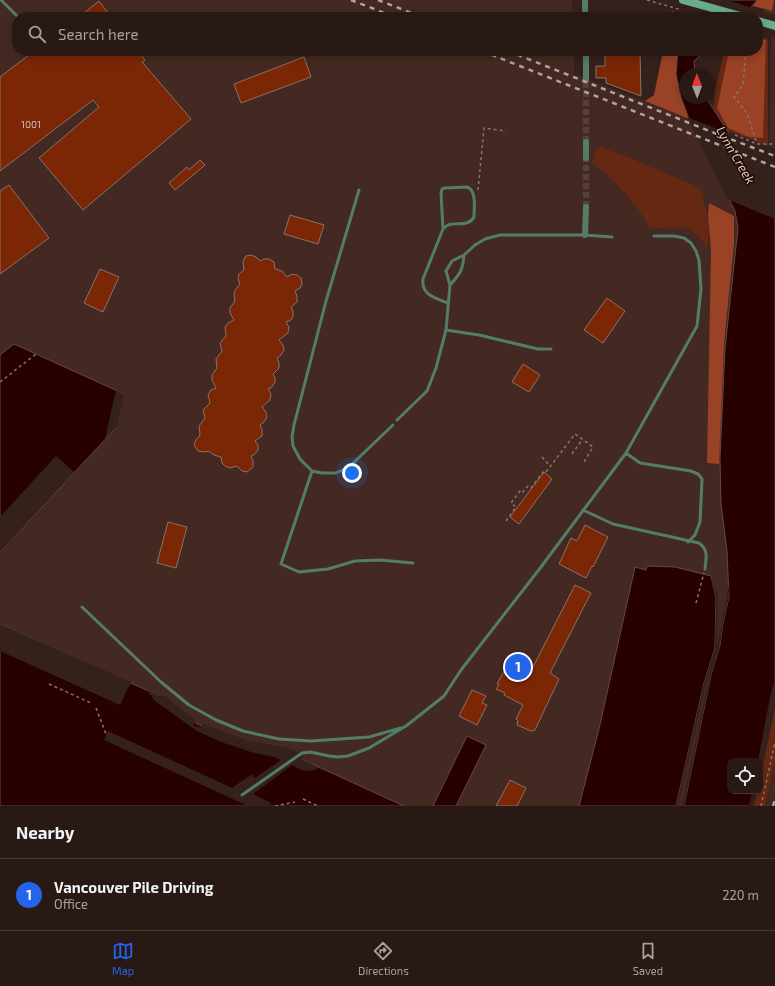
<!DOCTYPE html>
<html lang="en">
<head>
<meta charset="utf-8">
<style>
  :root { --surface:#281914; --page:#30221d; --text:#f1f3f6; --muted:#a5a0a0; --line:#443834; --accent:#2563eb }
  body { margin:0; font-family:"Exo 2",sans-serif; background:var(--page); color:var(--text) }
  .controls { position:absolute; right:12px; bottom:12px; display:grid; overflow:hidden; border-radius:8px; box-shadow:0 2px 10px #0003 }
  .controls button { width:36px; height:36px; display:grid; place-items:center; padding:0; border:0; border-bottom:1px solid var(--line); background:var(--surface); color:var(--text); font:20px sans-serif }
  .compass { position:absolute; left:679px; top:68px; width:36px; height:36px; border-radius:50%; background:var(--surface); box-shadow:0 2px 10px #0003; rotate:359deg }
  .you { position:absolute; left:352px; top:473px; width:14px; height:14px; margin:-10px; border:3px solid #fff; border-radius:50%; background:#1a73e8; box-shadow:0 0 0 6px #1a73e833 }
  .badge { display:grid; place-items:center; width:26px; height:26px; border-radius:50%; background:var(--accent); color:#fff; font-size:13px; font-weight:700 }
  .pin { position:absolute; translate:-50% -50%; border:2px solid #fff; box-shadow:0 1px 4px #0006 }
  .list { margin:0; padding:0; list-style:none }
  h2 { display:flex; justify-content:space-between; align-items:center; height:52px; margin:0; padding:0 16px; font-size:17px }
  h2 small { font-size:13px; font-weight:400; color:var(--muted) }
  .list li { display:grid; grid-template-columns:26px 1fr auto; gap:12px; align-items:center; box-sizing:border-box; height:72px; padding:0 16px; border-top:1px solid var(--line) }
  .list b { display:block; font-size:15px; white-space:nowrap }
  .list p { margin:0; font-size:13px; white-space:nowrap; color:var(--muted) }
  .list em { font-size:13px; font-style:normal; color:var(--muted) }
  .icon { flex:none; width:22px; height:22px; fill:none; stroke:currentColor; stroke-width:2; stroke-linecap:round; stroke-linejoin:round }
  .map { position:relative; flex:none; width:775px; height:806px; overflow:hidden }
  .search { position:absolute; background:var(--surface); box-shadow:0 2px 10px #0003; left:12px; right:12px; top:12px; height:44px; display:flex; align-items:center; gap:10px; box-sizing:border-box; padding:0 14px; border-radius:16px; color:var(--muted); font-size:15px }
  .sheet { height:124px; background:var(--surface) }
  nav { display:flex; justify-content:space-around; align-items:center; box-sizing:border-box; height:56px; border-top:1px solid var(--line); background:var(--surface); font-size:11px; color:var(--muted) }
  nav a { display:grid; justify-items:center; gap:2px }
  nav .on { color:var(--accent) }
  .map>svg:first-child { display:block }
  .built { fill:#432921 }
  .green { fill:#672813 }
  .forest { fill:#9a4226 }
  .water { fill:#270000; stroke:#674746 }
  .pier { fill:#35211b }
  .building { fill:#7b2605; stroke:#8a726a }
  .lines { fill:none; stroke-linecap:round; stroke-linejoin:round }
  .minor-tunnel { stroke:#53403a; stroke-width:6; stroke-dasharray:6 3; stroke-linecap:butt }
  .path { stroke:#877570; stroke-width:1.5; stroke-dasharray:3 3; stroke-linecap:butt }
  .service { stroke:#537c69; stroke-width:3 }
  .minor { stroke:#537c69; stroke-width:6 }
  .secondary { stroke:#69ad8e; stroke-width:8 }
  .rail { stroke:#b4a39f; stroke-width:2.5; stroke-dasharray:5 5; stroke-linecap:butt }
  .labels { text-anchor:middle; stroke-width:3; stroke-linejoin:round; paint-order:stroke }
  .number-label { font-size:10px; fill:#dcbcb1 }
  .water-label { font-size:13px; font-style:italic; fill:#f3c0b1; stroke:#160d0a }
</style>
</head>
<body>
<div class="map">
<svg width="775" height="806" viewBox="0 0 775 806">
  <rect width="100%" height="100%" fill="#35211b"/>
  <path class="built" d="M 0,0 L 572,0 L 573,17 L 17,17 L 17,51 L 574,51 L 574,74 L 689,119 L 735,211 L 738,228 L 725,348 L 721,504 L 727,551 L 729,597 L 711,675 L 684,806 L 676,806 L 704,683 L 647,570 L 636,567 L 599,729 L 579,806 L 404,806 L 301,759 L 245,742 L 0,651 L 0,517 L 74,472 L 115,429 L 116,390 L 14,344 L 0,355 Z
    M 766,0 L 775,0 L 775,15 L 763,12 Z
    M 771,36 L 775,37 L 775,149 L 769,146 Z
    M 775,761 L 775,806 L 765,806 L 774,764 Z"/>
  <path class="green" d="M 758,36 L 768,39 L 768,146 L 728,131 L 713,109 L 716,87 L 724,51 L 758,51 Z
    M 600,147 L 625,156 L 700,188 C 706,208 712,229 706,249 C 698,222 673,228 650,228 C 636,202 615,181 592,162 L 596,148 Z
    M 775,699 L 775,761 L 765,806 L 752,806 L 755,791 L 760,791 L 760,769 Z"/>
  <path class="forest" d="M 757,0 L 774,0 L 772,11 L 753,6 Z
    M 672,11 L 691,17 L 670,17 Z
    M 758,38 L 766,40 L 763,138 L 749,137 L 728,128 L 717,108 L 729,51 L 758,51 Z
    M 663,51 L 678,51 C 674,77 680,94 689,119 L 645,101 L 654,95 Z
    M 709,203 L 734,216 L 734,244 L 724,343 L 719,464 L 707,463 L 711,250 L 708,216 Z"/>
  <path class="water" d="M 723,0 L 757,0 L 743,17 L 704,17 Z
    M 678,51 L 705,51 L 694,61 L 695,74 L 685,74 L 685,98 L 706,98 C 731,135 754,174 775,213 L 775,699 L 760,761 L 730,761 L 730,791 L 755,791 L 752,806 L 684,806 L 711,675 L 720,645 L 723,623 L 729,597 L 727,551 L 721,504 L 720,458 L 725,348 L 738,228 L 735,211 L 689,119 L 681,97 L 676,74 Z
    M 14,344 L 122,393 L 115,429 L 0,552 L 0,355 Z
    M 647,566 L 675,567 L 711,576 L 716,598 L 715,648 L 704,683 L 676,806 L 579,806 L 599,729 L 635,567 L 646,570 Z
    M 0,624 L 164,698 L 197,724 L 245,742 L 301,759 L 404,806 L 0,806 Z
    M 467,736 L 486,745 L 456,806 L 433,806 Z"/>
  <path class="pier" d="M 720,0 L 727,0 L 753,8 L 746,17 L 702,17 Z
    M 687,117 L 733,135 L 772,202 L 775,209 L 775,219 L 727,199 Z
    M 116,390 L 124,394 L 117,426 L 105,439 Z
    M 56,456 L 74,472 L 0,552 L 0,517 Z
    M 711,576 L 713,580 L 718,597 L 717,647 L 729,584 L 729,597 L 723,623 L 720,645 L 711,675 L 684,806 L 682,806 L 712,664 L 706,683 L 678,806 L 676,806 L 704,683 L 715,648 L 716,598 Z
    M 0,624 L 131,682 L 120,705 L 0,651 Z
    M 774,682 L 775,708 L 762,770 L 760,771 L 760,761 L 758,761 L 770,697 Z
    M 147,690 L 160,696 L 165,696 L 195,720 L 194,726 L 202,727 L 203,724 L 246,740 L 293,749 L 293,751 L 295,750 L 303,758 L 301,759 L 319,768 L 315,770 L 304,771 L 292,765 L 253,794 L 271,803 L 270,806 L 248,806 L 104,740 L 108,731 L 232,788 L 252,774 L 255,778 L 281,760 L 275,757 L 254,753 L 221,742 L 197,731 L 155,701 Z
    M 752,791 L 757,791 L 754,806 L 749,806 Z"/>
  <path class="building" d="M 99,1 L 111,17 L 79,17 Z
    M 34,51 L 138,51 L 145,60 L 142,62 L 191,119 L 83,210 L 39,158 L 99,107 L 93,100 L 0,171 L 0,77 Z
    M 605,51 L 640,51 L 641,96 L 606,83 L 606,78 L 596,78 L 596,66 L 605,66 Z
    M 304,57 L 311,77 L 241,103 L 234,84 Z
    M 200,160 L 205,165 L 175,190 L 169,183 L 187,167 L 189,170 Z
    M 9,185 L 49,238 L 0,274 L 0,191 Z
    M 290,215 L 324,225 L 318,244 L 284,234 Z
    M 251,255 L 256,257 L 260,261 L 264,259 L 269,259 L 274,262 L 275,269 L 282,271 L 287,277 L 292,274 L 297,275 L 301,278 L 302,283 L 300,288 L 295,291 L 297,296 L 297,302 L 291,307 L 293,311 L 293,316 L 291,320 L 286,322 L 289,327 L 288,333 L 279,340 L 283,345 L 284,350 L 281,355 L 277,358 L 279,363 L 279,368 L 273,374 L 275,378 L 275,382 L 272,387 L 268,389 L 271,394 L 270,400 L 262,407 L 266,412 L 267,417 L 264,422 L 260,425 L 262,430 L 262,436 L 255,441 L 258,445 L 258,450 L 255,454 L 251,456 L 253,461 L 253,467 L 247,472 L 242,471 L 237,466 L 230,468 L 225,466 L 222,463 L 221,457 L 214,455 L 209,451 L 203,452 L 198,451 L 194,445 L 196,440 L 200,435 L 199,426 L 205,418 L 203,410 L 210,403 L 208,395 L 211,390 L 216,388 L 212,380 L 212,375 L 217,368 L 216,359 L 222,351 L 220,343 L 226,336 L 225,327 L 228,323 L 234,320 L 230,313 L 230,308 L 235,301 L 234,295 L 235,290 L 240,284 L 238,279 L 239,274 L 244,270 L 243,261 L 246,256 Z
    M 100,269 L 119,277 L 103,312 L 84,303 Z
    M 607,298 L 625,311 L 603,343 L 584,330 Z
    M 523,364 L 540,375 L 529,392 L 512,382 Z
    M 544,472 L 552,479 L 519,524 L 510,517 Z
    M 168,522 L 187,527 L 176,568 L 157,563 Z
    M 585,525 L 608,537 L 593,567 L 592,566 L 586,578 L 559,564 L 571,538 L 577,541 Z
    M 575,585 L 591,593 L 550,673 L 559,679 L 535,730 L 531,731 L 517,725 L 518,720 L 516,719 L 523,705 L 504,695 L 505,693 L 496,689 L 499,685 L 497,684 L 512,656 L 533,667 Z
    M 472,690 L 486,696 L 482,703 L 487,705 L 477,725 L 459,716 Z
    M 510,780 L 526,788 L 517,806 L 496,806 Z"/>
  <g class="lines">
    <path class="minor-tunnel" d="M 586,142 L 586,80
      M 586,207 L 586,158"/>
    <path class="path" d="M 647,0 L 678,9 L 680,8
      M 746,51 L 743,85 L 734,97 L 747,113 L 757,144
      M 735,135 L 757,144 L 775,144
      M 478,190 L 484,128 L 506,131
      M 0,382 L 36,354
      M 572,454 L 582,440
      M 542,457 L 550,466
      M 506,521 L 516,507 L 511,503 L 520,491 L 522,493 L 528,486 L 531,488 L 544,471 L 546,472 L 575,434 L 593,447 L 584,462
      M 696,603 L 704,573
      M 49,684 L 91,703
      M 96,708 L 106,734
      M 303,799 L 318,806
      M 275,806 L 295,802
      M 761,806 L 775,742"/>
    <path class="service" d="M 1,0 L 18,17
      M 359,190 L 326,301 L 294,425 L 292,437 L 293,446 L 300,459 L 312,471 L 322,473 L 336,473 L 349,467 L 393,425
      M 443,229 L 441,193 L 442,189 L 445,188 L 467,187 C 477,190 474,209 474,217 C 469,227 457,222 448,225 C 446,226 445,227 443,229 L 423,279 C 421,295 435,298 448,303
      M 450,285 C 460,274 463,270 464,255
      M 446,330 L 479,335 L 538,349 L 551,349
      M 397,420 L 427,391 L 436,368 L 446,330 L 450,285 L 446,271 L 452,261 L 464,255 L 475,245 L 485,239 L 500,235 L 585,235 L 612,237
      M 626,453 L 640,463 L 691,471 L 698,474 L 702,479 L 700,522 L 695,535 L 688,542
      M 312,471 L 281,564 L 299,572 L 328,569 L 355,561 L 380,560 L 413,563
      M 583,510 L 613,524 L 699,543 C 709,550 706,559 705,569
      M 82,607 L 161,682 L 189,705 L 216,720 L 243,731 L 279,739 L 311,741 L 369,737 L 401,728
      M 242,795 L 302,753 L 310,752 L 329,756 L 338,757 L 348,756 L 369,748 L 406,726 L 444,696 L 461,670 L 541,567 L 626,453 L 697,326 L 701,289 L 699,260 L 696,251 L 691,243 L 684,238 L 674,236 L 654,236"/>
    <path class="minor" d="M 585,0 L 585,17
      M 586,51 L 586,80
      M 586,142 L 586,158
      M 585,235 L 586,207"/>
    <path class="secondary" d="M 683,0 L 744,17
      M 758,21 L 775,26"/>
    <path class="rail" d="M 351,0 L 395,17
      M 378,0 L 422,17
      M 482,51 L 775,167
      M 508,51 L 717,134 L 775,156
      M 773,806 L 775,800"/>
  </g>
  <g class="labels">
    <g class="number-label">
      <text x="31" y="128">1001</text>
    </g>
    <g class="water-label">
      <text transform="translate(736 155) rotate(60)" y="5">Lynn Creek</text>
    </g>
  </g>
</svg>
<div class="controls">
<button><svg class="icon" aria-label="locate" viewBox="0 0 24 24"><circle cx="12" cy="12" r="6"/><path d="M12 2v4M12 18v4M2 12h4M18 12h4"/></svg></button>
</div>
<svg class="compass" viewBox="-18 -18 36 36"><path d="M0-13l5 13h-10z" fill="#e53935"/><path d="M0 13l5-13h-10z" fill="#a5a0a0"/></svg>
<div class="you"></div>
<div class="pin badge" style="left:518px;top:667px">1</div>
<div class="search"><svg class="icon" aria-label="search" viewBox="0 0 24 24"><circle cx="10" cy="10" r="6"/><path d="M15 15l6 6"/></svg>Search here</div>
</div>
<section class="sheet">
<h2>Nearby<small></small></h2>
<ul class="list">
<li><span class="badge">1</span><div><b>Vancouver Pile Driving</b><p>Office</p></div><em>220 m</em></li>
</ul>
</section>
<nav>
<a class="on"><svg class="icon" aria-label="map" viewBox="0 0 24 24"><path d="M3 6l6-2 6 2 6-2v14l-6 2-6-2-6 2zM9 4v14M15 6v14"/></svg>Map</a>
<a><svg class="icon" aria-label="directions" viewBox="0 0 24 24"><path d="M12 3l9 9-9 9-9-9zM9 14v-3h6M13 9l2 2-2 2"/></svg>Directions</a>
<a><svg class="icon" aria-label="saved" viewBox="0 0 24 24"><path d="M7 4h10v16l-5-4-5 4z"/></svg>Saved</a>
</nav>
</body>
</html>
